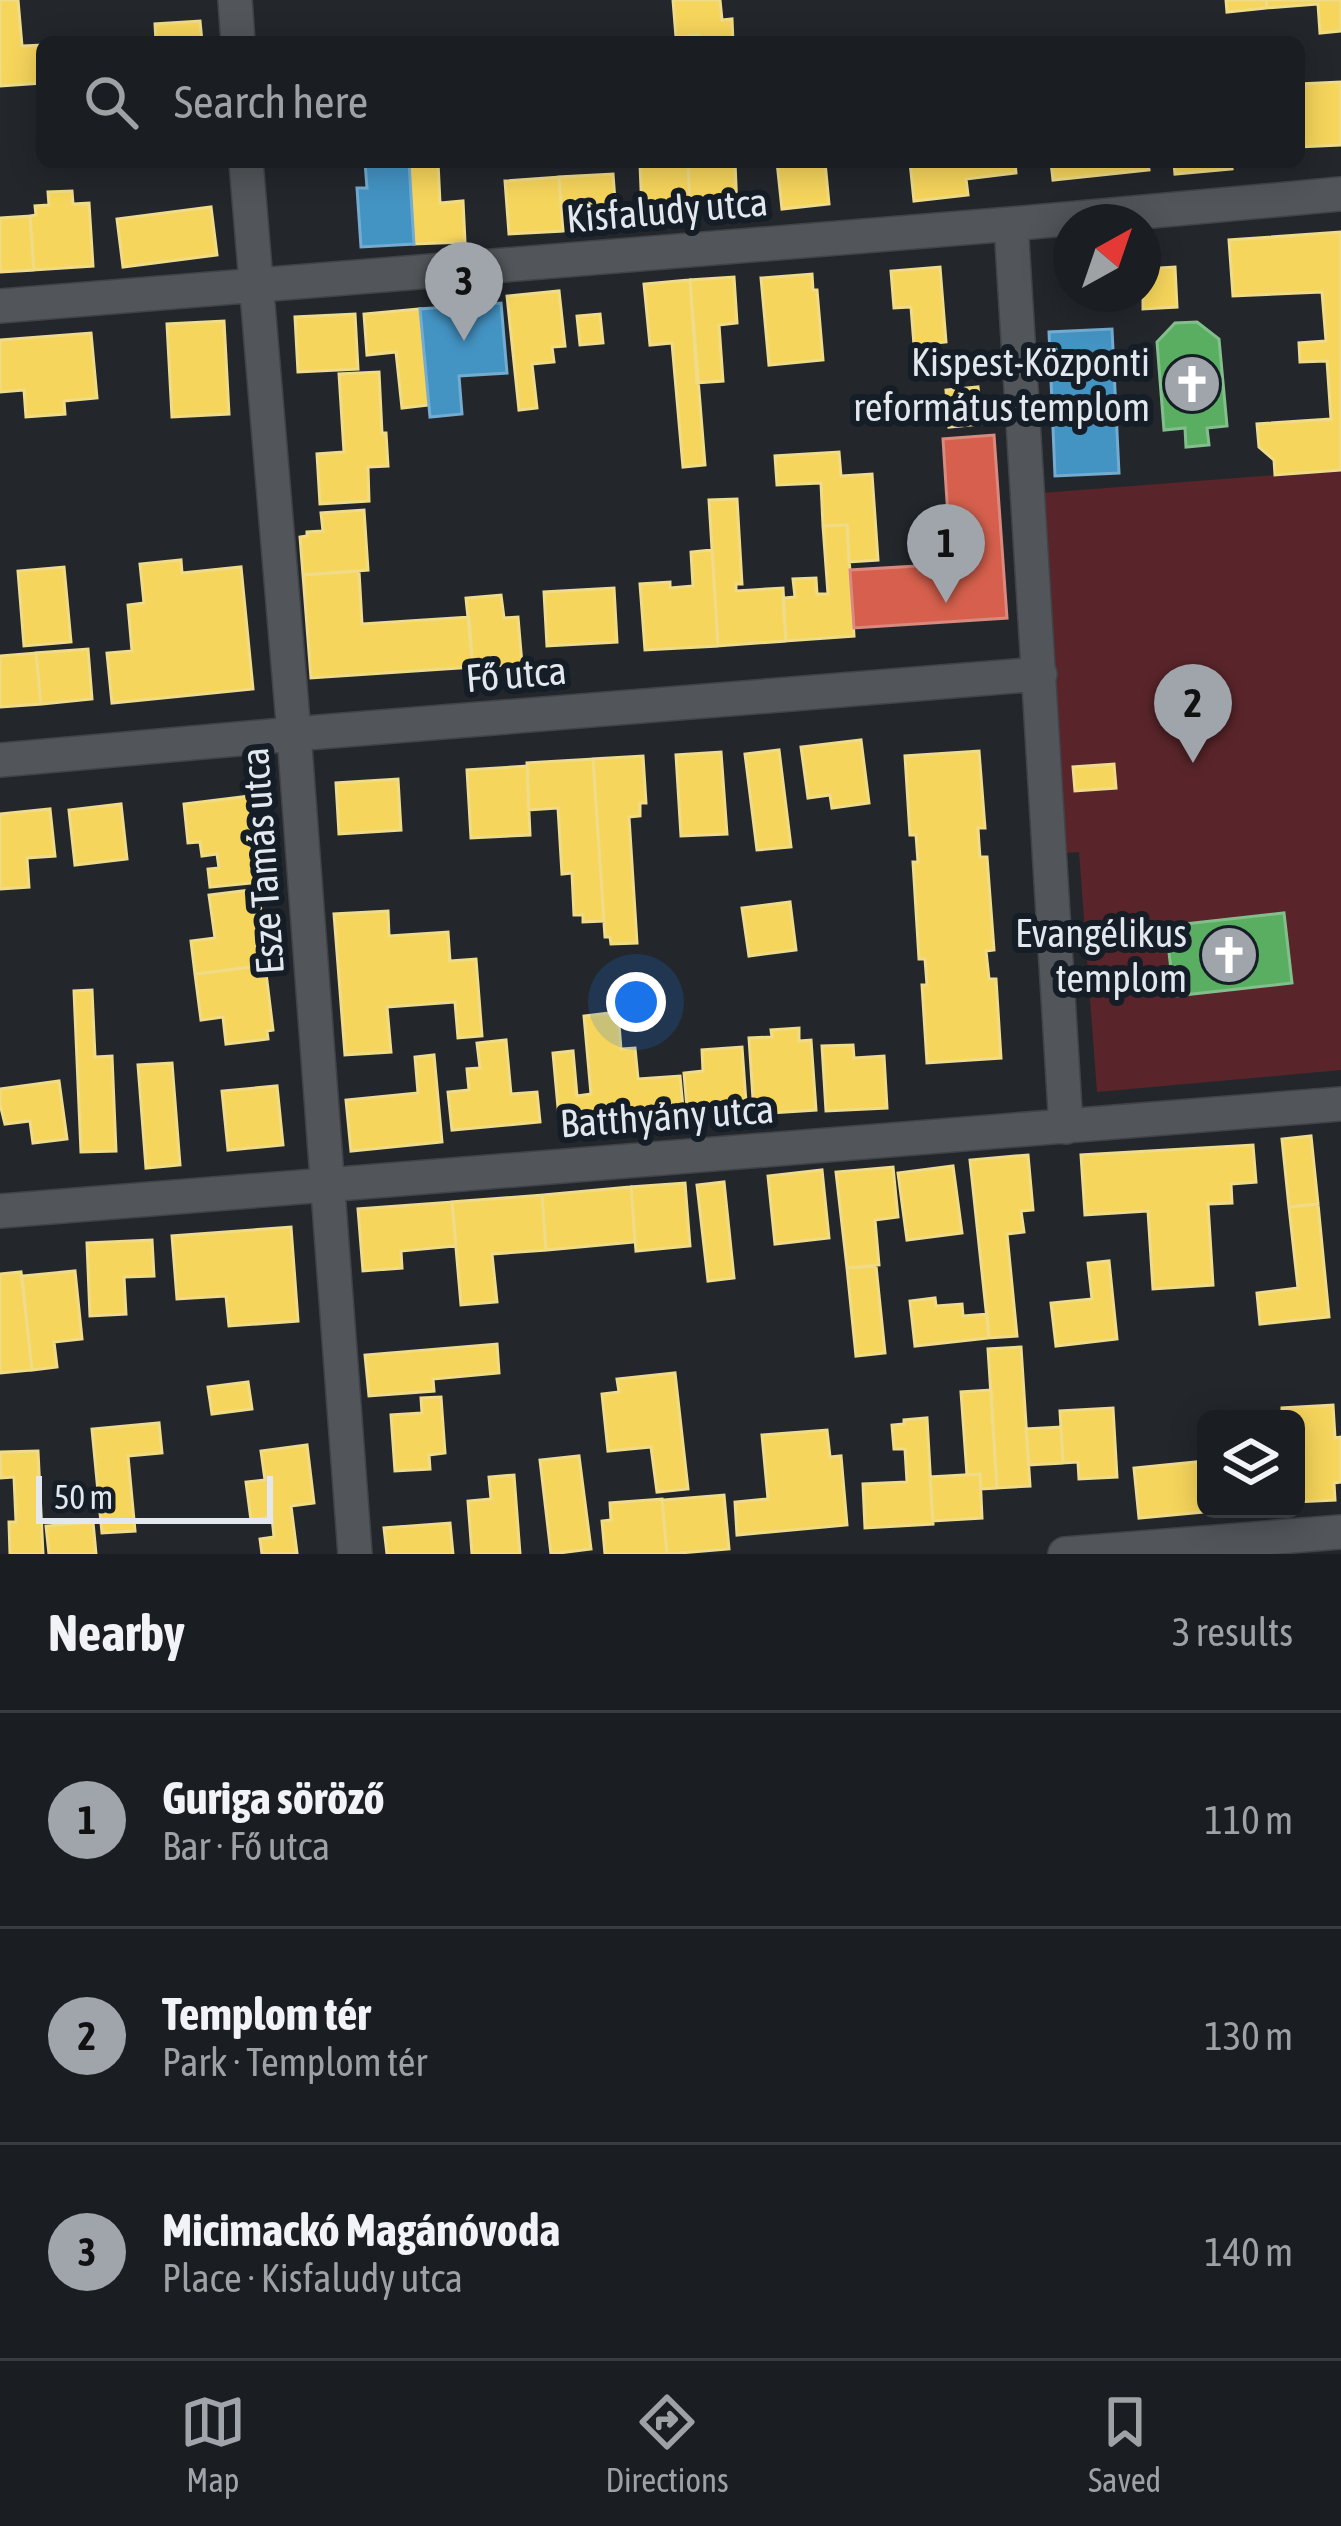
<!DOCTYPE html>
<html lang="en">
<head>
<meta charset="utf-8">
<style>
  :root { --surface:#1a1d21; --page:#23262a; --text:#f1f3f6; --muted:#9fa2a5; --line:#383b3f; --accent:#a0a4ab }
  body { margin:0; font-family:"Asap Condensed",sans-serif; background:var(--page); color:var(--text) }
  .controls { position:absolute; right:36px; bottom:36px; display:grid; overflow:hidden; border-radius:18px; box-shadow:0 6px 30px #0003 }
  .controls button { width:108px; height:108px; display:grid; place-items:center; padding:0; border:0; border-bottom:3px solid var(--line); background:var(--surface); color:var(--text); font:60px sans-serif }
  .compass { position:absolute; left:1053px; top:204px; width:108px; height:108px; border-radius:50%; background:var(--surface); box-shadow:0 6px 30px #0003; rotate:40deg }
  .scale { position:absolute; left:36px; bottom:30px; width:237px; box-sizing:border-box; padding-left:12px; border:6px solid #e3e8ef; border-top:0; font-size:33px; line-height:42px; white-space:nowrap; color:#e3e8ef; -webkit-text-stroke:9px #151d26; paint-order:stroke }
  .you { position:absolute; left:636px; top:1002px; width:42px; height:42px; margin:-30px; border:9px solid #fff; border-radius:50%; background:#1a73e8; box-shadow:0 0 0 18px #1a73e833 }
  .badge { display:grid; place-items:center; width:78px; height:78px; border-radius:50%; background:var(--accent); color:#111; font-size:39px; font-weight:700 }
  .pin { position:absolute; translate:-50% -99px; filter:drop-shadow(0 3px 6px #0008) }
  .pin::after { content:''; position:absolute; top:63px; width:42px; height:36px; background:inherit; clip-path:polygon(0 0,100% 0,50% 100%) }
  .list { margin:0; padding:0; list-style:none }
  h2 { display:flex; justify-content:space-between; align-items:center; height:156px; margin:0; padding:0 48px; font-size:51px }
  h2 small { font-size:39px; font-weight:400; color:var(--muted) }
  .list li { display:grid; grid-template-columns:78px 1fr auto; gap:36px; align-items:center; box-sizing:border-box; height:216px; padding:0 48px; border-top:3px solid var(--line) }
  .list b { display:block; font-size:45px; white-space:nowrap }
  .list p { margin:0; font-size:39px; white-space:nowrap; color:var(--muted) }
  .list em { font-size:39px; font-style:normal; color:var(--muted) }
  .icon { flex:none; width:66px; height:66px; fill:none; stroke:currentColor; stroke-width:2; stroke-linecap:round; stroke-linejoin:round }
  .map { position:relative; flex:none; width:1341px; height:1554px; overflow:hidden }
  .search { position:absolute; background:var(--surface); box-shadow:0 6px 30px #0003; left:36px; right:36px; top:36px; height:132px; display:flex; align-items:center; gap:30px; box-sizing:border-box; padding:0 42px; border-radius:18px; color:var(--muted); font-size:45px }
  .sheet { height:804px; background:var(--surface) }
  nav { display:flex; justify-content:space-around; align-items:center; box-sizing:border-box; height:168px; border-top:3px solid var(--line); background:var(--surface); font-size:33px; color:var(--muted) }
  nav a { display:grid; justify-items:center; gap:6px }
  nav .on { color:var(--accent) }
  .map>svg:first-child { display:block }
  .green { fill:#59252a }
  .homes { fill:#f6d55c; stroke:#f0db88; stroke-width:3 }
  .shops { fill:#d6604d; stroke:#da897e; stroke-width:3 }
  .schools { fill:#4393c3; stroke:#73acd0; stroke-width:3 }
  .public { fill:#5aae61; stroke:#83bf8c; stroke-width:3 }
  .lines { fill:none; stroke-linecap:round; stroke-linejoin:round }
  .minor-casing { stroke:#404348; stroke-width:36 }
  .minor { stroke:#525559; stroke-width:33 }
  .labels { text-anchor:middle; stroke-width:12; stroke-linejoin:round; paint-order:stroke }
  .street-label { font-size:39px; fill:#e3e8ef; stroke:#151d26 }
  .poi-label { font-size:39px; fill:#e3e8ef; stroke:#151d26; text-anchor:end }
</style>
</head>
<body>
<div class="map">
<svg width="1341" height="1554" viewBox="0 0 1341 1554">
  <rect width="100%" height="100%" fill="#23272c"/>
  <path class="green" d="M 1341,470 L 1341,1070 L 1097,1092 L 1079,852 L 1050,854 L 1028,494 Z"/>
  <path class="homes" d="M 0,0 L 18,0 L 22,46 L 42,45 L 42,83 L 0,86 Z
    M 673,0 L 720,0 L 722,20 L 732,19 L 733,42 L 700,42 L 699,35 L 676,37 Z
    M 1226,0 L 1266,0 L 1267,8 L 1227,12 Z
    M 1266,0 L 1341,0 L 1341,31 L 1320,33 L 1318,4 L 1267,8 Z
    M 200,21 L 202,42 L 156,42 L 155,24 Z
    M 1341,82 L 1341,145 L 1299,147 L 1299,84 Z
    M 409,162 L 438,162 L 440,203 L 463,201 L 465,242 L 414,244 Z
    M 647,162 L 688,162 L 690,211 L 642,213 L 640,164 Z
    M 688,162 L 735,162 L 737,209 L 690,211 Z
    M 777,162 L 825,162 L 829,204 L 782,209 Z
    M 910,162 L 1015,162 L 1016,173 L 966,179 L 968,195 L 914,201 Z
    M 1051,162 L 1148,162 L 1149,170 L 1053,180 Z
    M 1174,162 L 1231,162 L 1232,169 L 1175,174 Z
    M 613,174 L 617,227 L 563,231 L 559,177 Z
    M 559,177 L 563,231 L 509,234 L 505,181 Z
    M 72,191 L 73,204 L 89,203 L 93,266 L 34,270 L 30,216 L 36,215 L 35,206 L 49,205 L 48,192 Z
    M 211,207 L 217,255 L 123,267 L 117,219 Z
    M 30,216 L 34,270 L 0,272 L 0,218 Z
    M 1341,232 L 1341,470 L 1275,475 L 1274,460 L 1259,447 L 1257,424 L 1331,419 L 1327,361 L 1300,362 L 1299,343 L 1326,341 L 1322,292 L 1233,296 L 1229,240 Z
    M 940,267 L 946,342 L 914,345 L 911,307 L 894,308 L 891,271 Z
    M 1175,267 L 1177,307 L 1143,309 L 1143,269 Z
    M 812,274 L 813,290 L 817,290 L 823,360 L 769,365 L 761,278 Z
    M 734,277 L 737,323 L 719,325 L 723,381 L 697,383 L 690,280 Z
    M 690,280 L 705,465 L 683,467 L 672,343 L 650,345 L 644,284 Z
    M 559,291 L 565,346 L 552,347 L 554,362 L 532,364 L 537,408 L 519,410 L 507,296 Z
    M 420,309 L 429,405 L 402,408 L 396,352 L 367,355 L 364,314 Z
    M 355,314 L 358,369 L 298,372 L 295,317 Z
    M 600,314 L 603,343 L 580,345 L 577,316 Z
    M 224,321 L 229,414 L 172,417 L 167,324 Z
    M 91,333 L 97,398 L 64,401 L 65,414 L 26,417 L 24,390 L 0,392 L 0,340 Z
    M 379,372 L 382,433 L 386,433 L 388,466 L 368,467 L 369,501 L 320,504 L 317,454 L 344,452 L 339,374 Z
    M 978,387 L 982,424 L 949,427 L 946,390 Z
    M 839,452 L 841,476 L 872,474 L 878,560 L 849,562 L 847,525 L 823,526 L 821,483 L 777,485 L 775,456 Z
    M 737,499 L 742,584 L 736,584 L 736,591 L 783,588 L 786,641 L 718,646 L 709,500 Z
    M 364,510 L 368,570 L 303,575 L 300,537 L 307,536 L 307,532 L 323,531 L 321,513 Z
    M 847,525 L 854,636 L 786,641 L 783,598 L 795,597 L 793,579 L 816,578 L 817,594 L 828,594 L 823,526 Z
    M 712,550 L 718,646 L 645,650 L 640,584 L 670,582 L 670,588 L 693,586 L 691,552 Z
    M 181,560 L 182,573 L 241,567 L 253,689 L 112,703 L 107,653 L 132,651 L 128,605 L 144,603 L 140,564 Z
    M 64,567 L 71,642 L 24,646 L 18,571 Z
    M 359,571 L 362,624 L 469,617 L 473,667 L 311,678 L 303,575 Z
    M 614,588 L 617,642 L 547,646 L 544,592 Z
    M 501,595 L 504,618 L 518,617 L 522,664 L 473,667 L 466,598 Z
    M 88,649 L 92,699 L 41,704 L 36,653 Z
    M 36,653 L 41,704 L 0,707 L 0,656 Z
    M 861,740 L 869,803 L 832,808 L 830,795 L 808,798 L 801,747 Z
    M 779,750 L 791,847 L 757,850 L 745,754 Z
    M 979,751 L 985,828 L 978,828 L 979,844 L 980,857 L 987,857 L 994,950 L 986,951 L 989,979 L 996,979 L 1001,1058 L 927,1063 L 922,985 L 927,985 L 925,959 L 919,959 L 913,862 L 918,862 L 916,835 L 910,835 L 905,756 Z
    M 721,752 L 727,834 L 681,836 L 676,755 Z
    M 643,756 L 646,803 L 640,803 L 640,816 L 629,817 L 637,943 L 611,944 L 610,937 L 605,937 L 593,759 Z
    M 593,759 L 604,921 L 583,922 L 583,915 L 574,915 L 572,873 L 562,874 L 558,808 L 529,810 L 527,763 Z
    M 1114,764 L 1116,788 L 1075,791 L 1073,767 Z
    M 527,766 L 530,835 L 471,838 L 467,770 Z
    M 398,779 L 401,830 L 339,834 L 336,783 Z
    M 250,796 L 260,882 L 210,887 L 208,869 L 219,868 L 217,854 L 202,856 L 200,842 L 188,843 L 184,804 Z
    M 121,804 L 127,859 L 75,865 L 69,810 Z
    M 50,809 L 55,856 L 27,858 L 29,887 L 0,889 L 0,814 Z
    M 258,889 L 268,965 L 195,974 L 191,941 L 215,938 L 209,895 Z
    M 790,902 L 796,950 L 749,956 L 742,908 Z
    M 388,911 L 389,936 L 448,932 L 450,961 L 476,959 L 482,1036 L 458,1038 L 455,1002 L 387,1007 L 391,1052 L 345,1055 L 334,914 Z
    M 265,965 L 273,1030 L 267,1031 L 268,1039 L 226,1044 L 223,1017 L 201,1020 L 195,974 Z
    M 92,990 L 95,1057 L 112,1056 L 116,1151 L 81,1152 L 74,991 Z
    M 618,1012 L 621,1049 L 635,1048 L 638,1079 L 680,1076 L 684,1118 L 560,1129 L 553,1053 L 573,1051 L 577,1096 L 591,1094 L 584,1016 Z
    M 799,1028 L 799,1041 L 811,1040 L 816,1110 L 754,1114 L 749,1038 L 772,1037 L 771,1030 Z
    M 506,1040 L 511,1094 L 537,1092 L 540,1122 L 452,1130 L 448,1092 L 469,1090 L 467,1069 L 480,1068 L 477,1043 Z
    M 853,1045 L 854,1058 L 884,1056 L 887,1108 L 826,1111 L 822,1046 Z
    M 742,1047 L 747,1116 L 688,1120 L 684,1073 L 703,1071 L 702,1050 Z
    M 434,1055 L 442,1142 L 351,1151 L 346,1100 L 418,1093 L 415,1057 Z
    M 172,1063 L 180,1165 L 146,1168 L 138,1065 Z
    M 59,1081 L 67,1139 L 33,1143 L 30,1121 L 5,1124 L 0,1104 L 0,1089 Z
    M 277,1086 L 283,1145 L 228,1150 L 222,1091 Z
    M 1311,1136 L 1318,1204 L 1289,1207 L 1282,1139 Z
    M 1253,1145 L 1256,1182 L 1231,1184 L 1232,1203 L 1208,1204 L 1213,1285 L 1153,1289 L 1148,1211 L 1085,1215 L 1081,1155 Z
    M 1028,1155 L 1033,1210 L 1021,1211 L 1024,1232 L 1007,1234 L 1017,1336 L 989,1338 L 970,1160 Z
    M 953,1166 L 962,1233 L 907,1240 L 898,1173 Z
    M 893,1167 L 898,1217 L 875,1220 L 879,1265 L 847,1268 L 836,1172 Z
    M 822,1170 L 829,1238 L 775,1244 L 768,1176 Z
    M 724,1182 L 734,1278 L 708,1281 L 697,1185 Z
    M 685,1183 L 690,1246 L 636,1251 L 631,1187 Z
    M 631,1187 L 635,1242 L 546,1250 L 542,1195 Z
    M 542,1195 L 546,1250 L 492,1254 L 497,1302 L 461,1305 L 452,1202 Z
    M 452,1202 L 456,1246 L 401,1251 L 402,1268 L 363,1271 L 358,1209 Z
    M 1318,1204 L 1329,1317 L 1260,1324 L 1257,1293 L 1298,1288 L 1289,1207 Z
    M 291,1227 L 298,1321 L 229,1326 L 226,1296 L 177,1299 L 172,1236 Z
    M 152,1240 L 154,1276 L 124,1277 L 126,1314 L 90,1316 L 87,1243 Z
    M 1109,1261 L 1117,1339 L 1056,1346 L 1051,1303 L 1092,1299 L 1088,1263 Z
    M 876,1266 L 885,1353 L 856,1356 L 847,1268 Z
    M 75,1271 L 82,1339 L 54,1342 L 57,1367 L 32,1370 L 22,1276 Z
    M 21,1272 L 32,1370 L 0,1373 L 0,1274 Z
    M 935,1298 L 936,1306 L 962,1304 L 963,1316 L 987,1314 L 989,1338 L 915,1346 L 910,1301 Z
    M 497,1344 L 499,1373 L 433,1379 L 434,1391 L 369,1396 L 365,1355 Z
    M 1021,1347 L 1030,1486 L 997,1488 L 988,1349 Z
    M 675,1373 L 688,1489 L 657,1492 L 651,1447 L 608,1451 L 602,1394 L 619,1392 L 617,1379 Z
    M 248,1382 L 252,1409 L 212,1414 L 208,1387 Z
    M 991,1390 L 997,1488 L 981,1489 L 980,1474 L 967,1475 L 961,1392 Z
    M 441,1397 L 445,1453 L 429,1455 L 430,1469 L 395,1471 L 391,1415 L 422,1413 L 421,1398 Z
    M 1333,1405 L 1335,1438 L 1341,1437 L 1341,1482 L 1334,1483 L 1335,1500 L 1296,1502 L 1296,1419 L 1282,1419 L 1282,1408 Z
    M 1113,1408 L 1117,1477 L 1079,1479 L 1078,1462 L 1063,1463 L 1060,1411 Z
    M 927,1418 L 933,1524 L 865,1528 L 863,1484 L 907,1482 L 905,1449 L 894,1449 L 892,1425 L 904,1424 L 904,1420 Z
    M 159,1423 L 162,1453 L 128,1456 L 135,1531 L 102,1533 L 92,1429 Z
    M 1061,1427 L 1063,1463 L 1029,1465 L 1026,1429 Z
    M 827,1430 L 830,1457 L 841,1456 L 847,1525 L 737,1535 L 735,1502 L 768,1499 L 762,1435 Z
    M 307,1445 L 314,1503 L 291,1506 L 297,1553 L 262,1554 L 260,1539 L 274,1537 L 272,1517 L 251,1520 L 246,1482 L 265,1480 L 261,1451 Z
    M 38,1451 L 43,1554 L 10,1554 L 9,1522 L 16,1522 L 14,1477 L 1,1478 L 0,1452 Z
    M 579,1456 L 591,1549 L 551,1554 L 540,1460 Z
    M 1206,1461 L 1206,1509 L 1236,1509 L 1139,1518 L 1134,1468 Z
    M 980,1474 L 982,1518 L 933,1521 L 930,1477 Z
    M 514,1475 L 520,1554 L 472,1554 L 468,1501 L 491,1499 L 489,1477 Z
    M 724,1495 L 729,1549 L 667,1554 L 662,1500 Z
    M 662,1499 L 667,1554 L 605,1554 L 602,1521 L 611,1520 L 610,1503 Z
    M 93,1522 L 96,1554 L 49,1554 L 46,1526 Z
    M 450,1523 L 453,1554 L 387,1554 L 384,1528 Z"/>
  <path class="shops" d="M 994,435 L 1007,618 L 854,628 L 850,570 L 951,564 L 943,439 Z"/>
  <path class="schools" d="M 365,162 L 409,162 L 414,244 L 361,247 L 357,188 L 367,188 Z
    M 501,303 L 507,373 L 459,376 L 462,414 L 430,417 L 420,309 Z
    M 1112,329 L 1119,473 L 1055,476 L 1049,332 Z"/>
  <path class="public" d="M 1197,322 L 1219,339 L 1227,426 L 1207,428 L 1209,445 L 1186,447 L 1185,428 L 1164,430 L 1157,342 L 1175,323 Z
    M 1284,913 L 1292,983 L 1174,996 L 1166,926 Z"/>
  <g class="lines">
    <defs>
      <path id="minor" d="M 235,0 L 238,42
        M 246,162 L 294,734 L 355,1554
        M 1011,224 L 1066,1127
        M 0,306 L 1011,224 L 1341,194
        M 0,760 L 294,734 L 1040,674
        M 0,1211 L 1341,1104
        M 1065,1554 L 1341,1532"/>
    </defs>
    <use href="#minor" class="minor-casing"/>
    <use href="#minor" class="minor"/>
  </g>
  <defs>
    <symbol id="church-disc" viewBox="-11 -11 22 22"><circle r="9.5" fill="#a0a4ab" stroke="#151d26"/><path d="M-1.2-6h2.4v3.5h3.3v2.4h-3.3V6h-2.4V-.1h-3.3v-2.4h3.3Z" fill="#fff"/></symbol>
  </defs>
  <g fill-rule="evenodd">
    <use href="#church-disc" x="1159" y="351" width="66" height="66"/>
    <use href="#church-disc" x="1196" y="922" width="66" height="66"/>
  </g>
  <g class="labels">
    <g class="street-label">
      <text transform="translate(667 210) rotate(-5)" y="14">Kisfaludy utca</text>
      <text transform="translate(516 674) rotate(-5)" y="14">Fő utca</text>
      <text transform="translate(262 861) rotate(-94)" y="14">Esze Tamás utca</text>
      <text transform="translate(667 1116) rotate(-4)" y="14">Batthyány utca</text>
    </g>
    <g class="poi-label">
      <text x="1150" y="376">Kispest-Központi<tspan x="1150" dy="45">református templom</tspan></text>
      <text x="1187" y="947">Evangélikus<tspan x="1187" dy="45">templom</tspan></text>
    </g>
  </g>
</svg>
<div class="controls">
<button><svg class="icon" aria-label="layers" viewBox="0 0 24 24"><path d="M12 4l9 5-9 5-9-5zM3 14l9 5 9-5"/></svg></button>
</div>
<svg class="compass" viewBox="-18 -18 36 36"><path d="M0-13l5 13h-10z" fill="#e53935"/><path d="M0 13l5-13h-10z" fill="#9fa2a5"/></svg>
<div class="scale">50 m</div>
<div class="you"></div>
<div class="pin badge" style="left:946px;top:603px">1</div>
<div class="pin badge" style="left:1193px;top:763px">2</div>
<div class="pin badge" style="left:464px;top:341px">3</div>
<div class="search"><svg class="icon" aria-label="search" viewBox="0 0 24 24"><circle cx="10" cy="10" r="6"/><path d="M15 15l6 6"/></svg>Search here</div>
</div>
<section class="sheet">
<h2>Nearby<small>3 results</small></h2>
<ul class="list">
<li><span class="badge">1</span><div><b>Guriga söröző</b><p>Bar · Fő utca</p></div><em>110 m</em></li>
<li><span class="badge">2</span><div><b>Templom tér</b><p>Park · Templom tér</p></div><em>130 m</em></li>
<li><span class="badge">3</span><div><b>Micimackó Magánóvoda</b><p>Place · Kisfaludy utca</p></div><em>140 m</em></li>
</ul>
</section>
<nav>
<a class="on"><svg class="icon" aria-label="map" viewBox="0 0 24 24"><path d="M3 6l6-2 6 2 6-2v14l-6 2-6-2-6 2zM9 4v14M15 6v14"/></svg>Map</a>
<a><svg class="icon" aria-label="directions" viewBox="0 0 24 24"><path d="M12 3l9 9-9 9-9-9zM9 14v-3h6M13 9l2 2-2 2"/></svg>Directions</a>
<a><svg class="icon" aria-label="saved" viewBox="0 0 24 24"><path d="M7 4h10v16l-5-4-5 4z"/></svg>Saved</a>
</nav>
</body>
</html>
